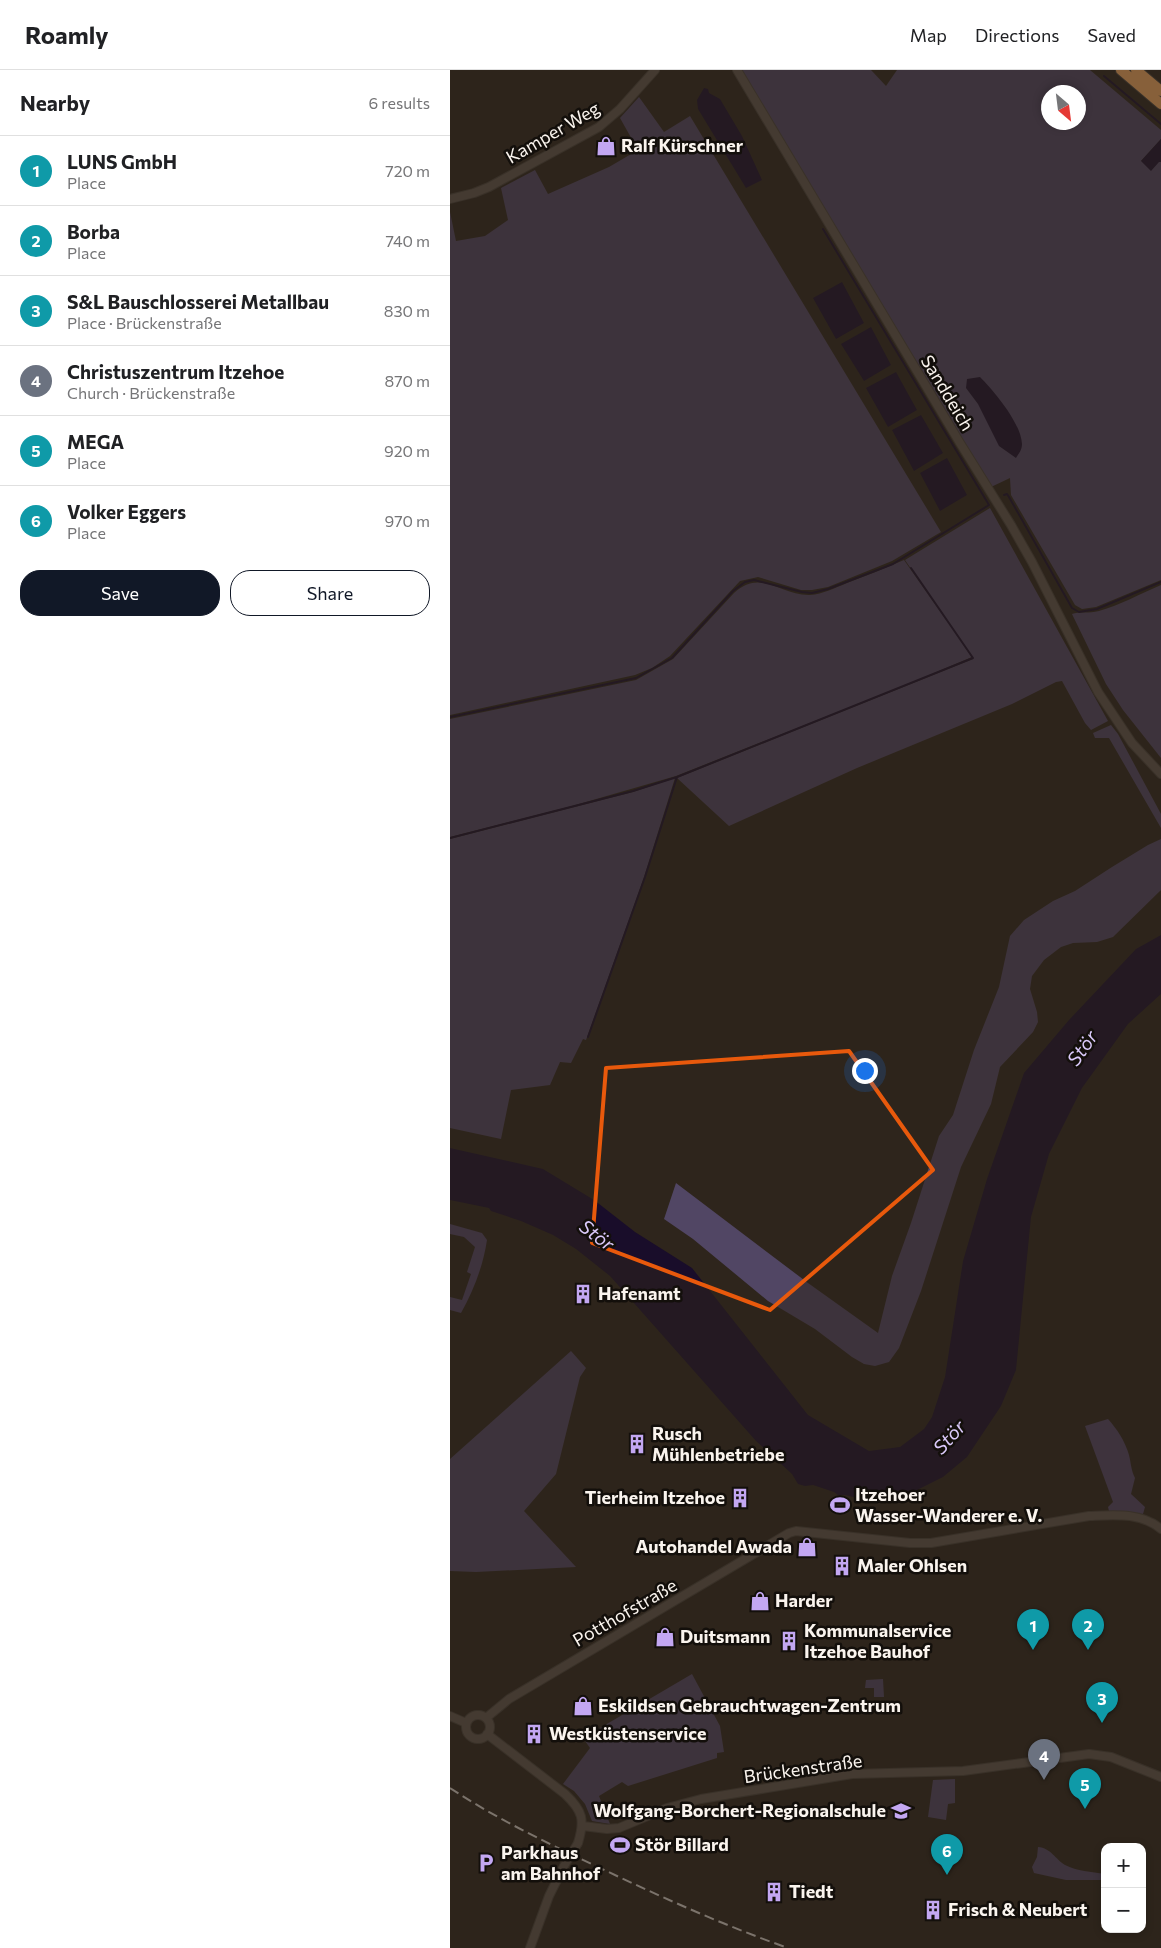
<!DOCTYPE html>
<html lang="en">
<head>
<meta charset="utf-8">
<style>
  :root { --surface:#fff; --page:#f2f2f2; --text:#202124; --muted:#757577; --line:#e0e0e0; --accent:#111827 }
  body { margin:0; font-family:Commissioner,sans-serif; background:var(--page); color:var(--text) }
  .controls { position:absolute; right:15px; bottom:15px; display:grid; overflow:hidden; border-radius:10px; box-shadow:0 2px 8px #0003 }
  .controls button { width:45px; height:45px; display:grid; place-items:center; padding:0; border:0; border-bottom:1px solid var(--line); background:var(--surface); color:var(--text); font:25px sans-serif }
  .compass { position:absolute; left:591px; top:15px; width:45px; height:45px; border-radius:50%; background:var(--surface); box-shadow:0 2px 8px #0003; rotate:152deg }
  .you { position:absolute; left:414px; top:1000px; width:18px; height:18px; margin:-12px; border:4px solid #fff; border-radius:50%; background:#1a73e8; box-shadow:0 0 0 8px #1a73e833 }
  .badge { display:grid; place-items:center; width:32px; height:32px; border-radius:50%; background:var(--accent); color:#fff; font-size:16px; font-weight:700 }
  .pin { position:absolute; translate:-50% -41px; filter:drop-shadow(0 1px 2px #0008) }
  .pin::after { content:''; position:absolute; top:26px; width:18px; height:15px; background:inherit; clip-path:polygon(0 0,100% 0,50% 100%) }
  .list { margin:0; padding:0; list-style:none }
  h2 { display:flex; justify-content:space-between; align-items:center; height:65px; margin:0; padding:0 20px; font-size:21px }
  h2 small { font-size:16px; font-weight:400; color:var(--muted) }
  .list li { display:grid; grid-template-columns:32px 1fr auto; gap:15px; align-items:center; box-sizing:border-box; height:70px; padding:0 20px; border-top:1px solid var(--line) }
  .list b { display:block; font-size:19px; white-space:nowrap }
  .list p { margin:0; font-size:16px; white-space:nowrap; color:var(--muted) }
  .list em { font-size:16px; font-style:normal; color:var(--muted) }
  .actions { display:flex; gap:10px; padding:15px 20px }
  .actions a { flex:1; padding:11px 0; border:1px solid var(--accent); border-radius:20px; text-align:center; font-size:18px; color:var(--accent) }
  .actions .main { background:var(--accent); color:#fff }
  .map { position:relative; flex:none; width:711px; height:1878px; overflow:hidden }
  header { display:flex; align-items:center; gap:30px; box-sizing:border-box; height:70px; padding:0 25px; background:var(--surface); border-bottom:1px solid var(--line) }
  header strong { font-size:24px }
  nav { display:flex; gap:28px; margin-inline-start:auto; font-size:18px }
  main { display:flex }
  aside { flex:1; background:var(--surface) }
  .map>svg:first-child { display:block }
  .green { fill:#514664; fill-rule:evenodd }
  .forest { fill:#524567 }
  .water { fill:#190d2a }
  .lines { fill:none; stroke-linecap:round; stroke-linejoin:round }
  .stream { stroke:#190d2a; stroke-width:2 }
  .secondary-casing { stroke:#484139; stroke-width:10 }
  .highway-casing { stroke:#484139; stroke-width:12 }
  .secondary { stroke:#60554c; stroke-width:8 }
  .highway { stroke:#f3a960; stroke-width:10 }
  .rail { stroke:#d9d2cc; stroke-width:2; stroke-dasharray:10 5; stroke-linecap:butt }
  .secondary-bridge-casing { stroke:#484139; stroke-width:10; stroke-linecap:butt }
  .secondary-bridge { stroke:#60554c; stroke-width:8 }
  .marked { fill:none; stroke:#e8590c; stroke-width:4; stroke-linejoin:round }
  .labels { text-anchor:middle; stroke-width:5; stroke-linejoin:round; paint-order:stroke }
  .street-label { font-size:18px; fill:#faf4ee; stroke:#130f0b }
  .poi-label { font-size:18px; font-weight:bold; fill:#faf4ee; stroke:#130f0b; text-anchor:start }
  .water-label { font-size:19px; font-style:italic; fill:#dac9fa; stroke:#130f0b }
</style>
</head>
<body>
<header>
<strong>Roamly</strong>
<nav><a>Map</a><a>Directions</a><a>Saved</a></nav>
</header>
<main>
<aside>
<h2>Nearby<small>6 results</small></h2>
<ul class="list">
<li><span class="badge" style="background:#0f9aa8">1</span><div><b>LUNS GmbH</b><p>Place</p></div><em>720 m</em></li>
<li><span class="badge" style="background:#0f9aa8">2</span><div><b>Borba</b><p>Place</p></div><em>740 m</em></li>
<li><span class="badge" style="background:#0f9aa8">3</span><div><b>S&amp;L Bauschlosserei Metallbau</b><p>Place · Brückenstraße</p></div><em>830 m</em></li>
<li><span class="badge" style="background:#6b7280">4</span><div><b>Christuszentrum Itzehoe</b><p>Church · Brückenstraße</p></div><em>870 m</em></li>
<li><span class="badge" style="background:#0f9aa8">5</span><div><b>MEGA</b><p>Place</p></div><em>920 m</em></li>
<li><span class="badge" style="background:#0f9aa8">6</span><div><b>Volker Eggers</b><p>Place</p></div><em>970 m</em></li>
</ul>
<div class="actions"><a class="main">Save</a><a>Share</a></div>
</aside>
<div class="map">
<svg width="711" height="1878" viewBox="0 0 711 1878">
  <rect width="100%" height="100%" fill="#2e251c"/>
  <path class="green" d="M 291,0 L 421,0 L 436,16 L 447,0 L 640,0 L 711,60 L 711,69 L 691,91 L 711,92 L 711,510 L 646,537 L 632,539 L 625,535 L 561,425 L 560,408 L 541,417 L 487,331 ZM 598,22 L 628,22 L 628,52 L 598,52 Z
    M 189,27 L 214,62 L 240,46 L 491,462 L 442,491 L 378,517 L 362,520 L 351,520 L 308,507 L 290,511 L 220,586 L 202,598 L 185,605 L 0,645 L 0,142 L 6,171 L 35,166 L 58,150 L 51,118 L 85,100 L 98,124 L 159,97 L 188,80 L 170,48 Z
    M 540,438 L 658,651 L 641,660 L 635,653 L 612,611 L 606,612 L 562,634 L 407,698 L 279,756 L 227,708 L 523,589 L 455,490 Z
    M 454,490 L 522,587 L 463,612 L 226,706 L 122,736 L 0,767 L 0,649 L 186,610 L 223,589 L 284,523 C 312,498 330,526 360,525 C 373,524 385,518 397,513 C 416,506 435,498 454,490 Z
    M 711,515 L 711,688 L 673,640 L 656,614 L 622,544 C 629,541 639,544 649,541 C 670,535 690,524 711,515 Z
    M 661,655 L 668,664 L 711,744 L 711,758 L 659,668 L 645,668 L 643,663 Z
    M 225,708 L 194,807 L 136,970 L 133,969 L 121,993 L 110,992 L 100,1015 L 61,1020 L 51,1069 L 0,1058 L 0,769 L 183,722 Z
    M 711,769 L 711,820 L 663,867 L 647,872 L 623,873 L 611,877 L 594,890 L 582,906 L 580,919 L 587,942 L 588,952 L 583,962 L 550,997 L 541,1034 L 511,1097 L 471,1221 L 449,1278 L 439,1292 L 425,1296 L 414,1294 L 402,1287 L 365,1259 L 318,1231 L 243,1169 L 214,1149 L 226,1113 L 358,1213 L 428,1263 L 442,1206 L 461,1153 L 489,1066 L 503,1045 L 524,980 L 549,917 L 560,866 L 574,850 L 603,831 L 625,821 L 662,797 L 698,775 Z
    M 121,1281 L 136,1298 L 130,1307 L 106,1404 L 74,1441 L 126,1497 L 26,1502 L 0,1501 L 0,1389 Z
    M 242,1604 L 270,1656 L 274,1682 L 267,1683 L 267,1688 L 178,1716 L 172,1712 L 149,1726 L 160,1754 L 142,1751 L 135,1734 L 124,1721 L 113,1714 L 140,1678 L 133,1668 Z
    M 433,1609 L 434,1627 L 424,1627 L 424,1618 L 415,1618 L 416,1610 Z
    M 505,1709 L 505,1733 L 498,1734 L 496,1750 L 478,1747 L 483,1710 Z
    M 588,1777 C 601,1778 605,1789 615,1795 C 627,1801 641,1802 655,1804 L 655,1810 L 616,1810 L 584,1803 L 582,1797 L 587,1787 Z"/>
  <path class="forest" d="M 0,1154 L 32,1163 L 37,1170 C 33,1196 24,1220 11,1243 L 0,1240 L 0,1227 L 12,1230 L 21,1204 L 17,1202 L 25,1177 L 14,1167 L 0,1164 Z
    M 658,1349 C 667,1359 675,1371 679,1385 C 681,1393 681,1400 685,1408 L 681,1424 L 695,1437 L 693,1444 L 659,1441 L 658,1437 L 663,1432 L 635,1356 Z"/>
  <path class="water" d="M 254,18 L 258,19 L 259,23 L 270,29 L 292,66 L 312,110 L 296,118 L 248,39 L 247,30 Z
    M 711,69 L 711,92 L 709,92 L 701,101 L 691,91 Z
    M 392,212 L 414,253 L 386,269 L 363,228 Z
    M 421,257 L 441,295 L 414,311 L 391,274 Z
    M 446,302 L 467,340 L 438,357 L 416,318 Z
    M 530,307 C 544,321 571,353 572,374 C 572,380 569,383 566,388 L 549,376 L 528,334 L 516,318 L 517,309 Z
    M 471,345 L 493,383 L 464,401 L 442,360 Z
    M 497,388 L 517,425 L 490,441 L 470,403 Z
    M 711,865 L 711,924 L 678,954 L 632,1018 L 599,1084 L 581,1147 L 566,1300 L 551,1336 L 517,1387 L 493,1407 L 465,1421 L 451,1433 L 428,1433 L 395,1425 L 388,1425 L 384,1422 L 363,1415 L 355,1416 L 348,1414 L 342,1404 L 306,1371 L 160,1206 L 126,1179 L 103,1165 L 71,1151 L 41,1141 L 39,1138 L 0,1130 L 0,1078 L 93,1099 L 144,1130 L 185,1162 L 242,1198 L 358,1345 L 419,1381 L 450,1377 L 474,1359 L 482,1347 L 495,1307 L 513,1191 L 537,1109 L 574,1003 L 619,950 L 686,879 Z"/>
  <g class="lines">
    <path class="stream" d="M 654,6 L 711,54
      M 554,425 L 557,424 L 559,427 L 622,538 L 629,542 L 647,539 L 711,512
      M 0,647 L 186,608 L 222,588 L 283,521 L 295,512 L 304,510 L 352,522 L 362,523 L 378,519 L 443,494 L 539,435 L 373,159
      M 0,768 L 183,721 L 227,707 L 523,588 L 461,498
      M 138,967 L 195,807 L 227,707"/>
    <defs>
      <path id="secondary" d="M 287,0 L 510,373 L 561,455 L 582,492 L 648,622 L 682,673 L 711,704
        M 0,129 L 24,123 L 39,117 L 149,57 L 170,39 L 205,0
        M16 1657a12 12 0 1 1 24 0a12 12 0 1 1-24 0Z
        M 0,1646 L 16,1653
        M 36,1648 L 59,1629 L 339,1463 L 346,1461 L 460,1473 L 481,1473 L 639,1446 C 664,1445 691,1442 711,1459
        M 37,1664 L 115,1724 C 133,1741 135,1750 128,1773
        M 133,1756 L 157,1759 L 169,1758 L 217,1738 L 251,1729 L 402,1704 L 513,1701 L 639,1684 L 661,1687 L 711,1707
        M 80,1878 L 99,1826 L 114,1796"/>
      <path id="highway" d="M 671,0 L 711,34
        M 686,0 L 711,21"/>
    </defs>
    <use href="#secondary" class="secondary-casing"/>
    <use href="#highway" class="highway-casing"/>
    <use href="#secondary" class="secondary"/>
    <use href="#highway" class="highway"/>
    <path class="rail" d="M 0,1718 C 47,1749 97,1773 148,1797 C 211,1827 273,1855 338,1878"/>
    <defs>
      <path id="secondary-bridge" d="M 114,1796 L 128,1773"/>
    </defs>
    <use href="#secondary-bridge" class="secondary-bridge-casing"/>
    <use href="#secondary-bridge" class="secondary-bridge"/>
  </g>
  <path d="M0 0H711V1878H0ZM 399,981 L 483,1100 L 320,1240 L 142,1173 L 156,998 Z" fill="#2e251c" fill-opacity=".55" fill-rule="evenodd"/>
  <path class="marked" d="M 399,981 L 483,1100 L 320,1240 L 142,1173 L 156,998 Z"/>
  <defs>
    <symbol id="shop-bare" viewBox="-9 -9 18 18"><path d="M-5-2.5h2.3a2.7 3.5 0 0 1 5.4 0H5L5.5 6h-11ZM-1.5-2.5h3a1.5 2.3 0 0 0-3 0Z" fill="#c3a7f2" stroke="#130f0b" stroke-width="2.5" paint-order="stroke"/></symbol>
    <symbol id="building-bare" viewBox="-9 -9 18 18"><path d="M-4-6H4V6H1V3H-1V6H-4ZM-2.5-4.3h1.7v1.8h-1.7ZM.8-4.3h1.7v1.8H.8ZM-2.5-1h1.7V.8h-1.7ZM.8-1h1.7V.8H.8Z" fill="#c3a7f2" stroke="#130f0b" stroke-width="2.5" paint-order="stroke"/></symbol>
    <symbol id="stadium-bare" viewBox="-9 -9 18 18"><path d="M0-5a6.5 5 0 1 0 0 10a6.5 5 0 1 0 0-10ZM-3.5-1.8h7v3.6h-7Z" fill="#c3a7f2" stroke="#130f0b" stroke-width="2.5" paint-order="stroke"/></symbol>
    <symbol id="school-bare" viewBox="-9 -9 18 18"><path d="M0-5L7-2L0 1L-7-2ZM-4 1L0 2.5L4 1V4Q0 6-4 4Z" fill="#c3a7f2" stroke="#130f0b" stroke-width="2.5" paint-order="stroke"/></symbol>
    <symbol id="parking-bare" viewBox="-9 -9 18 18"><path d="M-3.5-5.5H1a3.5 3.5 0 0 1 0 7H-1V5.5H-3.5ZM-1-3.4V-.6H.8a1.4 1.4 0 0 0 0-2.8Z" fill="#c3a7f2" stroke="#130f0b" stroke-width="2.5" paint-order="stroke"/></symbol>
  </defs>
  <g fill-rule="evenodd">
    <use href="#shop-bare" x="142" y="62" width="28" height="28"/>
    <use href="#building-bare" x="119" y="1210" width="28" height="28"/>
    <use href="#building-bare" x="173" y="1360" width="28" height="28"/>
    <use href="#building-bare" x="276" y="1414" width="28" height="28"/>
    <use href="#stadium-bare" x="376" y="1421" width="28" height="28"/>
    <use href="#shop-bare" x="343" y="1463" width="28" height="28"/>
    <use href="#building-bare" x="378" y="1482" width="28" height="28"/>
    <use href="#shop-bare" x="296" y="1517" width="28" height="28"/>
    <use href="#shop-bare" x="201" y="1553" width="28" height="28"/>
    <use href="#building-bare" x="325" y="1557" width="28" height="28"/>
    <use href="#shop-bare" x="119" y="1622" width="28" height="28"/>
    <use href="#building-bare" x="70" y="1650" width="28" height="28"/>
    <use href="#school-bare" x="437" y="1727" width="28" height="28"/>
    <use href="#stadium-bare" x="156" y="1761" width="28" height="28"/>
    <use href="#parking-bare" x="22" y="1779" width="28" height="28"/>
    <use href="#building-bare" x="310" y="1808" width="28" height="28"/>
    <use href="#building-bare" x="469" y="1826" width="28" height="28"/>
  </g>
  <g class="labels">
    <g class="street-label">
      <text transform="translate(103 63) rotate(-30)" y="6">Kamper Weg</text>
      <text transform="translate(497 323) rotate(59)" y="6">Sanddeich</text>
      <text transform="translate(175 1543) rotate(-30)" y="6">Potthofstraße</text>
      <text transform="translate(353 1699) rotate(-8)" y="6">Brückenstraße</text>
    </g>
    <g class="poi-label">
      <text x="171" y="82">Ralf Kürschner</text>
      <text x="148" y="1230">Hafenamt</text>
      <text x="202" y="1370">Rusch<tspan x="202" dy="21">Mühlenbetriebe</tspan></text>
      <text x="405" y="1431">Itzehoer<tspan x="405" dy="21">Wasser-Wanderer e. V.</tspan></text>
      <text x="275" y="1434" text-anchor="end">Tierheim Itzehoe</text>
      <text x="342" y="1483" text-anchor="end">Autohandel Awada</text>
      <text x="407" y="1502">Maler Ohlsen</text>
      <text x="325" y="1537">Harder</text>
      <text x="354" y="1567">Kommunalservice<tspan x="354" dy="21">Itzehoe Bauhof</tspan></text>
      <text x="230" y="1573">Duitsmann</text>
      <text x="148" y="1642">Eskildsen Gebrauchtwagen-Zentrum</text>
      <text x="99" y="1670">Westküstenservice</text>
      <text x="436" y="1747" text-anchor="end">Wolfgang-Borchert-Regionalschule</text>
      <text x="185" y="1781">Stör Billard</text>
      <text x="51" y="1789">Parkhaus<tspan x="51" dy="21">am Bahnhof</tspan></text>
      <text x="339" y="1828">Tiedt</text>
      <text x="498" y="1846">Frisch &amp; Neubert</text>
    </g>
    <g class="water-label">
      <text transform="translate(632 978) rotate(-55)" y="7">Stör</text>
      <text transform="translate(147 1165) rotate(37)" y="7">Stör</text>
      <text transform="translate(499 1367) rotate(-48)" y="7">Stör</text>
    </g>
  </g>
</svg>
<div class="controls">
<button>+</button>
<button>−</button>
</div>
<svg class="compass" viewBox="-18 -18 36 36"><path d="M0-13l5 13h-10z" fill="#e53935"/><path d="M0 13l5-13h-10z" fill="#757577"/></svg>
<div class="you"></div>
<div class="pin badge" style="left:583px;top:1580px;background:#0f9aa8">1</div>
<div class="pin badge" style="left:638px;top:1580px;background:#0f9aa8">2</div>
<div class="pin badge" style="left:652px;top:1653px;background:#0f9aa8">3</div>
<div class="pin badge" style="left:594px;top:1710px;background:#6b7280">4</div>
<div class="pin badge" style="left:635px;top:1739px;background:#0f9aa8">5</div>
<div class="pin badge" style="left:497px;top:1805px;background:#0f9aa8">6</div>
</div>
</main>
</body>
</html>
